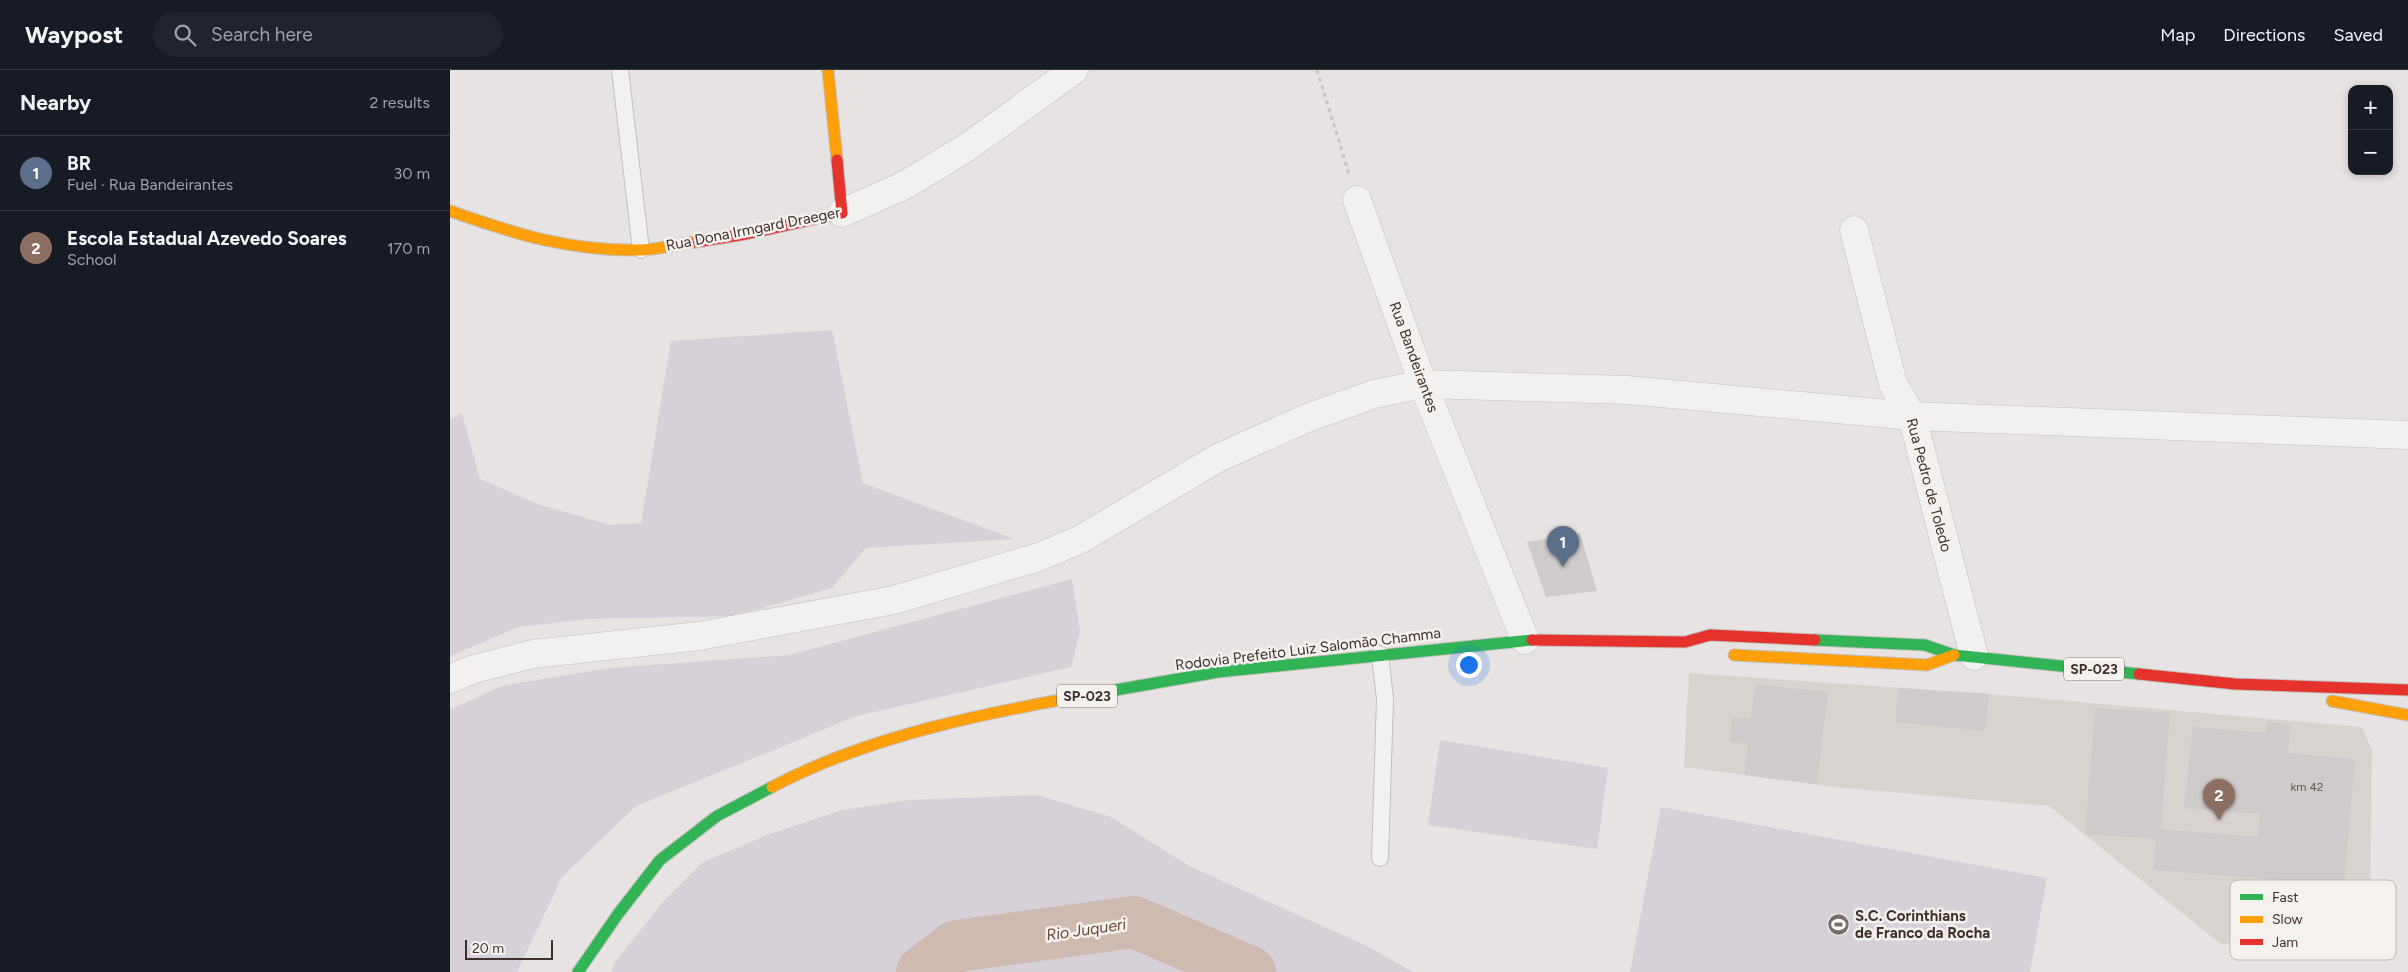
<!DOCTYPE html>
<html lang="en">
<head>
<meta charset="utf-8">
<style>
  :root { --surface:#171b24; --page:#20242c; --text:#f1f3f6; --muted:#9ea1a6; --line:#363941; --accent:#db2777 }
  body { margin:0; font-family:Figtree,sans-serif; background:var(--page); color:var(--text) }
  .controls { position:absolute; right:15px; top:15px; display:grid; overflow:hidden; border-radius:10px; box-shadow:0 2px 8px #0003 }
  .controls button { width:45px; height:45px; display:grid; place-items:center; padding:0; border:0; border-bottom:1px solid var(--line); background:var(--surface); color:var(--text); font:25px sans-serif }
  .scale { position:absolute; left:15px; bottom:12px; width:88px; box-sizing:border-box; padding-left:5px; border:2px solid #3d312a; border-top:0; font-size:14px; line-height:18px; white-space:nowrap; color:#3d312a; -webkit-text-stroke:4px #f5f1ef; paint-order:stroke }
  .you { position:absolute; left:1018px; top:594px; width:18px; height:18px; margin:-12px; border:4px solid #fff; border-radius:50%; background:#1a73e8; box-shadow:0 0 0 8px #1a73e833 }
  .badge { display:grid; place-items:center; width:32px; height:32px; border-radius:50%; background:var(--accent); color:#fff; font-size:16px; font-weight:700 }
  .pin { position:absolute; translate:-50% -41px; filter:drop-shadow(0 1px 2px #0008) }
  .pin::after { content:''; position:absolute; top:26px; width:18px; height:15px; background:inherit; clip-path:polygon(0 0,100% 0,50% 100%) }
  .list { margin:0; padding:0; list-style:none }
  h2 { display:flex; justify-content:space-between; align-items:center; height:65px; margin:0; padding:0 20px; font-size:21px }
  h2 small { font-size:16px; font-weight:400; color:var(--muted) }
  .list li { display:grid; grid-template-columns:32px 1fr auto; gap:15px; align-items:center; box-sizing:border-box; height:75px; padding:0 20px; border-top:1px solid var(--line) }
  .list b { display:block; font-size:19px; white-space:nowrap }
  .list p { margin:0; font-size:16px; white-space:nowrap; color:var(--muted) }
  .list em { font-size:16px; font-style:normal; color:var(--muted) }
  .icon { flex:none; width:28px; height:28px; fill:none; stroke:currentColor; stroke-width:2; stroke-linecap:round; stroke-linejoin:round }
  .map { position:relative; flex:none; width:1958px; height:902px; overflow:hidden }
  header { display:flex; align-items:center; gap:30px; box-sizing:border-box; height:70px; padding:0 25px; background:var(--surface); border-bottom:1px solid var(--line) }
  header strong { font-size:24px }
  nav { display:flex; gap:28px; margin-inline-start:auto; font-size:18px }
  .search { width:350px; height:45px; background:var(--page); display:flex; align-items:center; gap:12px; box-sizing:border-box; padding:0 18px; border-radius:28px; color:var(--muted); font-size:19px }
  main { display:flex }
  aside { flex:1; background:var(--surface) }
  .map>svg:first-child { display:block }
  .built { fill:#d9d3d0 }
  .green { fill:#d6d1d9 }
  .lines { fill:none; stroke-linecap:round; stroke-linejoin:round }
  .river { stroke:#cfbab2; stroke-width:52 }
  .building { fill:#cecbca }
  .lane-casing { stroke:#c2bfbe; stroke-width:18 }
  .street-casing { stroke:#c2bfbe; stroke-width:29 }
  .fast-casing { stroke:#c2bfbe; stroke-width:13 }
  .slow-casing { stroke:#c2bfbe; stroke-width:13 }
  .jam-casing { stroke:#c2bfbe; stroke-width:13 }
  .path { stroke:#c7c4c2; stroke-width:3; stroke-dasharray:4 4; stroke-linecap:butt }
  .lane { stroke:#f3f1f0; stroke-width:16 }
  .street { stroke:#f3f1f0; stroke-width:28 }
  .fast { stroke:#30b455; stroke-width:11 }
  .slow { stroke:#ff9f0a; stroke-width:11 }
  .jam { stroke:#e5322d; stroke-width:11 }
  .labels { text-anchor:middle; stroke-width:5; stroke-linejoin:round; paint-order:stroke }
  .number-label { font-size:12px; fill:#625853 }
  .shield { fill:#f5f1ef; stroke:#746b65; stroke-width:1 }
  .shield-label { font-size:14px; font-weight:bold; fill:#3d312a }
  .street-label { font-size:15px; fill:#3d312a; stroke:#f5f1ef }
  .poi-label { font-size:15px; font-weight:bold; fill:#3d312a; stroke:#f5f1ef; text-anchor:start }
  .water-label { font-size:16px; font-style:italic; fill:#6e4738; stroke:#f5f1ef }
  .key { fill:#f5f1ef; stroke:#beb7b4; stroke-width:1 }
  .key-label { font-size:14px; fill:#3d312a }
</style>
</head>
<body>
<header>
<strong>Waypost</strong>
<div class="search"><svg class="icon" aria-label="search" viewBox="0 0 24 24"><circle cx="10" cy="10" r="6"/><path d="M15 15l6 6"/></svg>Search here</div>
<nav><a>Map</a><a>Directions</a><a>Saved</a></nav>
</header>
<main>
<aside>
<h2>Nearby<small>2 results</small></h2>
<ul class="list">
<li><span class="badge" style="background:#5c6f8a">1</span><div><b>BR</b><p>Fuel · Rua Bandeirantes</p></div><em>30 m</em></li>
<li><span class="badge" style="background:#8d6e63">2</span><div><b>Escola Estadual Azevedo Soares</b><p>School</p></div><em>170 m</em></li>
</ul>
</aside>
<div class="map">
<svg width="1958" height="902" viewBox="0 0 1958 902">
  <rect width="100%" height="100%" fill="#e6e3e2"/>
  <path class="built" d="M 1239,603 L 1539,624 L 1912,657 L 1922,680 L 1920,836 L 1772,875 L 1599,736 L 1384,717 L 1234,697 Z"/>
  <path class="green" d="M 382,260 L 413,413 L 564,469 L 416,478 L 382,518 L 285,546 L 138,549 L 69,557 L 0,586 L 0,350 L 12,343 L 30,409 L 90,435 L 161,455 L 191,453 L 221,271 Z
    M 622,509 L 630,562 L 621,597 L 407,646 L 186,736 L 112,807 L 67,902 L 0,902 L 0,640 L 51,616 L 159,598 L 339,585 Z
    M 990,670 L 1158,698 L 1147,779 L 978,755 Z
    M 587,725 L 661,747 L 739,796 L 915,875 L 963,902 L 161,902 L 166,891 L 213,832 L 253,792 L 320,764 L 392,740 L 459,730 Z
    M 1211,737 L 1597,808 L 1580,902 L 1180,902 Z"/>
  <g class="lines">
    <path class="river" d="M 472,902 L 506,876 L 684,852 L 800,902"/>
  </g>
  <path class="building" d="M 1130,463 L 1147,521 L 1096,527 L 1077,472 Z
    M 1305,614 L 1378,622 L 1367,714 L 1294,705 L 1298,674 L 1280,672 L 1282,648 L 1301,648 Z
    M 1449,618 L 1539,624 L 1535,661 L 1445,652 Z
    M 1645,638 L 1720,643 L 1711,759 L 1808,767 L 1810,744 L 1734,738 L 1743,657 L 1816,663 L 1817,652 L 1840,654 L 1838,683 L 1905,689 L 1894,815 L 1703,800 L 1706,769 L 1635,764 Z"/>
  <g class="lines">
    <defs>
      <path id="lane" d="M 170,0 L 191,180
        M 930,584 L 935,629 L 930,788"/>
      <path id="street" d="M 907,130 L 973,314 L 1075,570
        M 392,143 L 455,115 L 516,78 L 624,0
        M 1404,160 L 1443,314 L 1462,346 L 1524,586
        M 0,609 L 24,599 L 83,584 L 249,566 L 444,530 L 589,487 L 631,469 L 768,388 L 857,348 L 924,324 L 973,314 L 1177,320 L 1462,346 L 1958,365"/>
      <path id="fast" d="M 1365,570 L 1475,575 L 1504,585 L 1689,604
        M 654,622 L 768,602 L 1082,570
        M 128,902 L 168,844 L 210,790 L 267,746 L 322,717"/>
      <path id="slow" d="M 378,0 L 387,90
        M 0,141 C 65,164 119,181 189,180 C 208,180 227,174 246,172
        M 1284,585 L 1477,595 L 1504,585
        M 1882,631 L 1958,645
        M 322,717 C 424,663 542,642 654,622"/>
      <path id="jam" d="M 246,172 L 296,164 L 392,143 L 387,90
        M 1082,570 L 1235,572 L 1260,565 L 1365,570
        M 1689,604 L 1785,614 L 1958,620"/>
    </defs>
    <use href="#lane" class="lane-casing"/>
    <use href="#street" class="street-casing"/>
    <use href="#fast" class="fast-casing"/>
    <use href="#slow" class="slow-casing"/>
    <use href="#jam" class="jam-casing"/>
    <path class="path" d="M 867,0 L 899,104"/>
    <use href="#lane" class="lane"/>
    <use href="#street" class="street"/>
    <use href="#fast" class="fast"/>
    <use href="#slow" class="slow"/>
    <use href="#jam" class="jam"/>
  </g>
  <defs>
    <symbol id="stadium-disc" viewBox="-11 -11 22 22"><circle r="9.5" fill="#786f6a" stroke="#f5f1ef"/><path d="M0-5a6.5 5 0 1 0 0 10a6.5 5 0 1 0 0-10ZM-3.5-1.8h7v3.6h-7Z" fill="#fff"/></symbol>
  </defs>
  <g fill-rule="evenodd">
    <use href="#stadium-disc" x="1376" y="842" width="25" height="25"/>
  </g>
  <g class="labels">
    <g class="number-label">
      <text x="1857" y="721">km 42</text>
    </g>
    <g class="shield">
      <rect x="1614" y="587.5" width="60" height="23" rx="4"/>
      <rect x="607" y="614.5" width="60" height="23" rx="4"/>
    </g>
    <g class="shield-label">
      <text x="1644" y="604">SP-023</text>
      <text x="637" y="631">SP-023</text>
    </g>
    <g class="street-label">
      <text transform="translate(303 159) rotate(-11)" y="5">Rua Dona Irmgard Draeger</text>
      <text transform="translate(964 287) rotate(70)" y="5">Rua Bandeirantes</text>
      <text transform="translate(1479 415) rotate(75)" y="5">Rua Pedro de Toledo</text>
      <text transform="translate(858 579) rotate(-7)" y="5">Rodovia Prefeito Luiz Salomão Chamma</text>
    </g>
    <g class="poi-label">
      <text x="1405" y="851">S.C. Corinthians<tspan x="1405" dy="17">de Franco da Rocha</tspan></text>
    </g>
    <g class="water-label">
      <text transform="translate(636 859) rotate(-8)" y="6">Rio Juqueri</text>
    </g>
  </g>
  <rect x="1780" y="810" width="166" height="80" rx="8" class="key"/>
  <rect x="1790" y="824" width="23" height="6" fill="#30b455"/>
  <rect x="1790" y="846" width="23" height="7" fill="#ff9f0a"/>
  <rect x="1790" y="869" width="23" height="6" fill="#e5322d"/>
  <g class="key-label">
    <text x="1822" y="832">Fast</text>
    <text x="1822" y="854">Slow</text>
    <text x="1822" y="877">Jam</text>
  </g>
</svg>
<div class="controls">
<button>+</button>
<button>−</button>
</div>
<div class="scale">20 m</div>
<div class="you"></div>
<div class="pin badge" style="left:1113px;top:497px;background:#5c6f8a">1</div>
<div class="pin badge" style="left:1769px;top:750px;background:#8d6e63">2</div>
</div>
</main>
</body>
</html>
